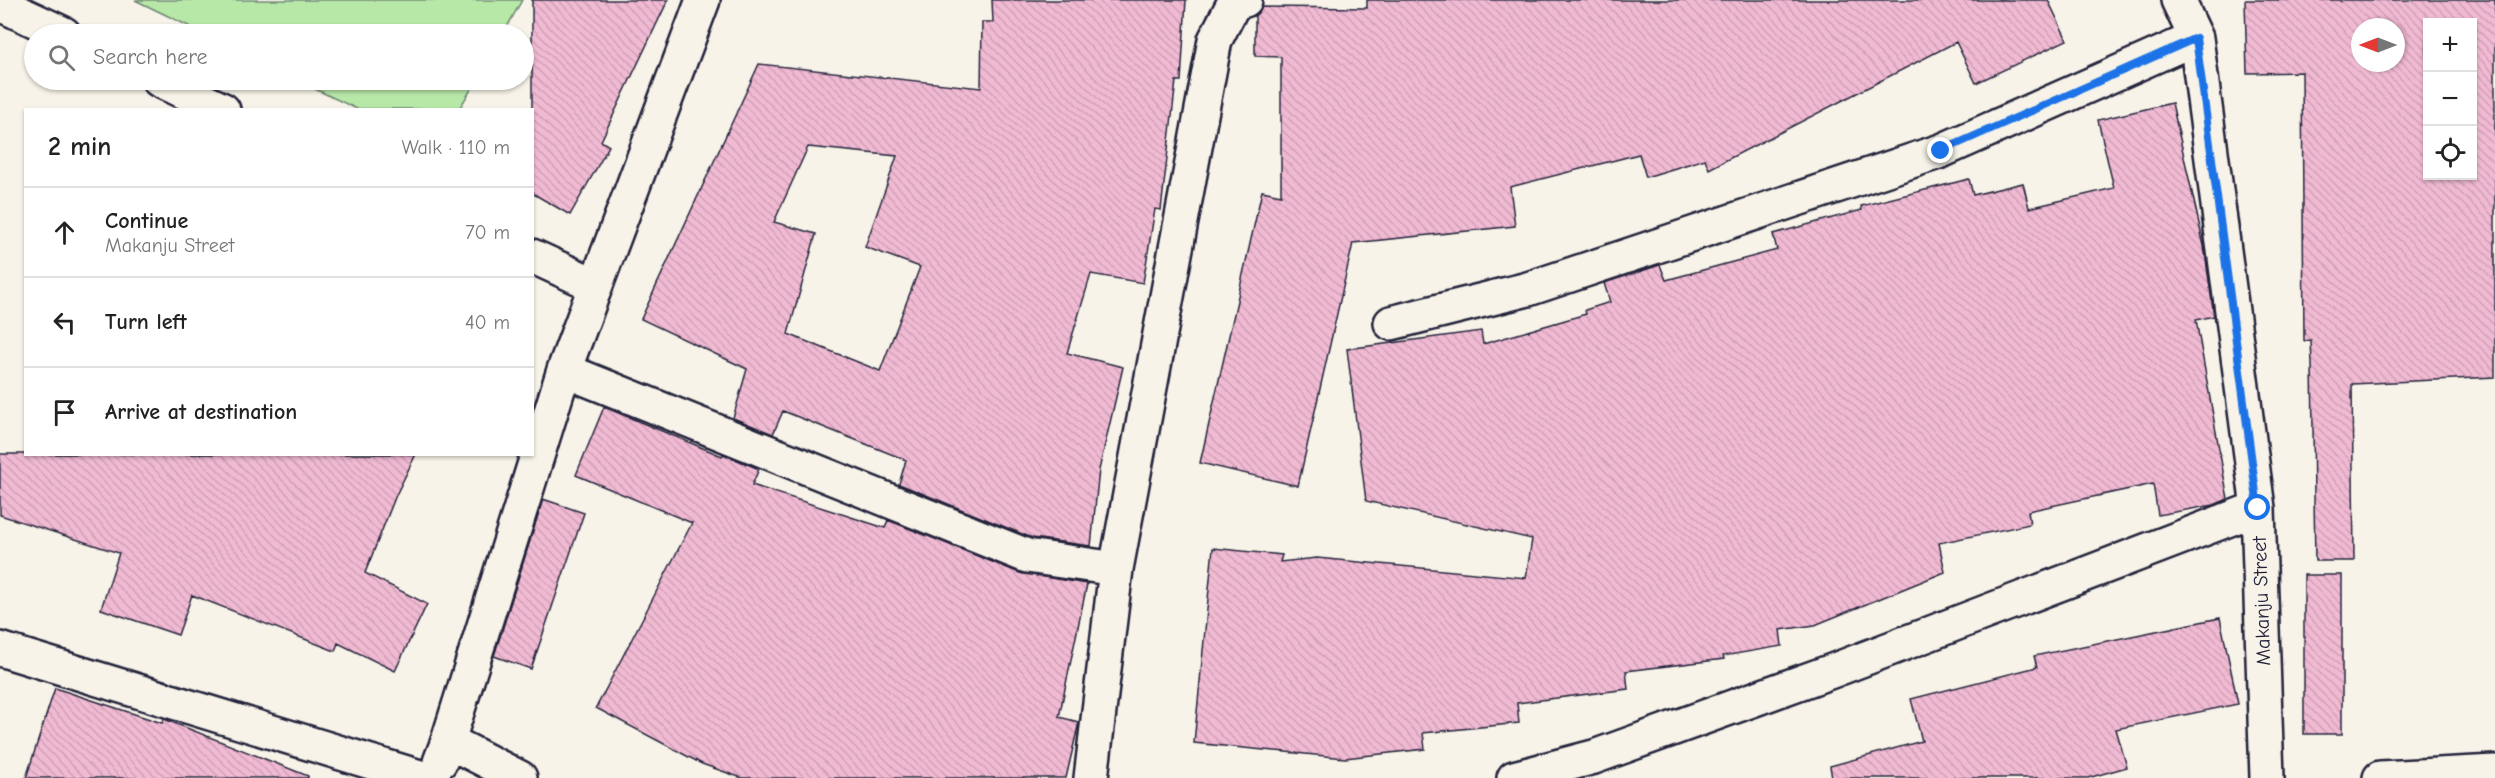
<!DOCTYPE html>
<html lang="en">
<head>
<meta charset="utf-8">
<style>
  :root { --surface:#fff; --page:#f6f6f6; --text:#222; --muted:#767676; --line:#e0e0e0 }
  body { margin:0; font-family:"Comic Neue",sans-serif; background:var(--page); color:var(--text) }
  .controls { position:absolute; right:18px; top:18px; display:grid; overflow:hidden; border-radius:0px; box-shadow:0 2px 4px #0004 }
  .controls button { width:54px; height:54px; display:grid; place-items:center; padding:0; border:0; border-bottom:2px solid var(--line); background:var(--surface); color:var(--text); font:30px sans-serif }
  .compass { position:absolute; left:2351px; top:18px; width:54px; height:54px; border-radius:50%; background:var(--surface); box-shadow:0 2px 4px #0004; rotate:270deg }
  .stop { position:absolute; width:18px; height:18px; margin:-14px; border:4px solid #1a73e8; border-radius:50%; background:#fff }
  .stop.end { background:#1a73e8; border-color:#fff; box-shadow:0 2px 6px #0008 }
  .list { margin:0; padding:0; list-style:none }
  h2 { display:flex; justify-content:space-between; align-items:center; height:78px; margin:0; padding:0 24px; font-size:26px }
  h2 small { font-size:20px; font-weight:400; color:var(--muted) }
  .list li { display:grid; grid-template-columns:39px 1fr auto; gap:18px; align-items:center; box-sizing:border-box; height:90px; padding:0 24px; border-top:2px solid var(--line) }
  .list b { display:block; font-size:22px; white-space:nowrap }
  .list p { margin:0; font-size:20px; white-space:nowrap; color:var(--muted) }
  .list em { font-size:20px; font-style:normal; color:var(--muted) }
  .icon { flex:none; width:33px; height:33px; fill:none; stroke:currentColor; stroke-width:2; stroke-linecap:round; stroke-linejoin:round }
  .map { position:relative; flex:none; width:2495px; height:778px; overflow:hidden }
  .search { position:absolute; background:var(--surface); box-shadow:0 2px 4px #0004; left:24px; top:24px; width:510px; height:66px; display:flex; align-items:center; gap:15px; box-sizing:border-box; padding:0 21px; border-radius:33px; color:var(--muted); font-size:22px }
  .panel { position:absolute; background:var(--surface); box-shadow:0 2px 4px #0004; left:24px; top:108px; width:510px; height:348px; border-radius:0px }
  .map>svg:first-child { display:block }
  .green { fill:#b7e8a7; stroke:#6c8571; stroke-width:1.5 }
  .building { fill:url(#building-back-hatch); stroke:#22223b; stroke-width:1.5; fill-rule:evenodd }
  .lines { fill:none; stroke-linecap:round; stroke-linejoin:round }
  .minor-casing { stroke:#22223b; stroke-width:38 }
  .minor { stroke:#f7f3e8; stroke-width:33 }
  .route { stroke:#1a73e8; stroke-width:8 }
  .labels { text-anchor:middle; stroke-width:4.5; stroke-linejoin:round; paint-order:stroke }
  .street-label { font-size:20px; fill:#22223b; stroke:#f7f3e8 }
</style>
</head>
<body>
<div class="map">
<svg width="2495" height="778" viewBox="0 0 2495 778">
  <defs>
    <pattern id="building-back-hatch" width="6" height="6" patternUnits="userSpaceOnUse" patternTransform="scale(1.5)"><rect width="6" height="6" fill="#f1bad3"/><path d="M-1 5l2 2M0 0l6 6M5-1l2 2" fill="none" stroke="#cea0b6"/></pattern>
  </defs>
  <rect width="100%" height="100%" fill="#f7f3e8"/>
  <filter id="ink" filterUnits="userSpaceOnUse"><feTurbulence type="fractalNoise" baseFrequency=".0167" numOctaves="2"/><feDisplacementMap in="SourceGraphic" scale="12" xChannelSelector="R" yChannelSelector="G"/><feConvolveMatrix kernelMatrix="1 2 1 2 8 2 1 2 1" color-interpolation-filters="sRGB"/></filter>
  <g filter="url(#ink)">
    <path class="green" d="M 135,0 L 522,0 L 503,34 L 205,34 Z
      M 296,80 L 477,80 L 459,109 L 357,109 Z"/>
    <path class="building" d="M 532,0 L 668,0 L 601,141 L 609,146 L 570,215 L 532,193 Z
      M 992,0 L 1186,0 L 1181,81 L 1176,81 L 1161,210 L 1155,209 L 1143,283 L 1091,274 L 1067,353 L 1123,367 L 1099,470 L 1091,546 L 1032,538 L 899,484 L 906,460 L 783,411 L 773,434 L 733,418 L 747,369 L 641,319 L 759,64 L 981,88 L 982,22 L 993,22 ZM 808,147 L 897,156 L 865,247 L 920,267 L 880,371 L 788,334 L 816,234 L 774,222 Z
      M 1367,0 L 2048,0 L 2067,40 L 1976,83 L 1956,42 L 1709,169 L 1705,159 L 1646,177 L 1639,154 L 1510,187 L 1515,226 L 1353,243 L 1298,486 L 1200,463 L 1262,191 L 1281,195 L 1281,57 L 1255,56 L 1255,15 L 1262,7 L 1367,8 Z
      M 2245,0 L 2495,0 L 2495,377 L 2352,384 L 2354,561 L 2315,561 L 2312,364 L 2311,340 L 2304,341 L 2302,72 L 2247,73 ZM 2427,22 L 2472,22 L 2472,176 L 2427,176 ZM 2360,27 L 2396,27 L 2396,63 L 2360,63 Z
      M 2172,103 L 2204,246 L 2214,316 L 2196,320 L 2228,499 L 2214,505 L 2158,515 L 2153,484 L 2028,511 L 2030,524 L 1939,543 L 1945,572 L 1815,625 L 1780,630 L 1782,646 L 1723,656 L 1724,659 L 1626,671 L 1628,689 L 1517,703 L 1519,723 L 1423,733 L 1425,749 L 1345,758 L 1194,743 L 1213,548 L 1282,555 L 1280,562 L 1317,558 L 1526,578 L 1532,539 L 1366,501 L 1347,349 L 1481,331 L 1483,344 L 1586,314 L 1585,310 L 1610,302 L 1604,283 L 1660,265 L 1666,280 L 1777,250 L 1773,234 L 1862,210 L 1861,206 L 1969,179 L 1973,195 L 2023,183 L 2029,208 L 2114,188 L 2098,120 Z
      M 604,407 L 722,456 L 723,454 L 759,469 L 752,485 L 885,528 L 888,520 L 1020,573 L 1087,584 L 1059,717 L 1079,722 L 1066,778 L 742,778 L 702,764 L 596,708 L 692,523 L 576,475 Z
      M 0,454 L 416,454 L 396,495 L 365,573 L 427,604 L 395,671 L 338,643 L 335,651 L 192,595 L 178,635 L 101,609 L 119,553 L 0,515 Z
      M 543,499 L 584,513 L 531,669 L 494,656 Z
      M 2304,575 L 2342,575 L 2342,734 L 2304,734 Z
      M 2220,618 L 2238,704 L 2116,729 L 2127,767 L 2088,778 L 1832,778 L 1830,766 L 1922,741 L 1911,699 L 2037,667 L 2034,656 Z
      M 55,688 L 162,723 L 164,719 L 308,776 L 308,778 L 26,778 Z"/>
    <g class="lines">
      <defs>
        <path id="minor" d="M 2178,0 L 2196,38 L 2258,508 L 2267,778
          M 0,4 L 64,34
          M 159,80 L 223,110
          M 532,256 L 595,285
          M 1391,323 L 1528,289 L 1941,151 L 2196,38
          M 564,370 L 1027,556 L 1116,569
          M 0,649 L 423,778
          M 448,741 L 564,370 L 703,0
          M 440,762 L 448,741 L 520,778
          M 1091,778 L 1116,569 L 1215,40 L 1234,3 L 1245,0
          M 1514,778 L 1594,757 L 1832,671 L 2258,508
          M 2380,778 L 2495,772"/>
      </defs>
      <use href="#minor" class="minor-casing"/>
      <use href="#minor" class="minor"/>
    </g>
  </g>
  <g class="lines" filter="url(#ink)">
    <path class="route" d="M 1941,151 L 2196,38 L 2258,508"/>
  </g>
  <g class="labels">
    <g class="street-label">
      <text transform="translate(2261 601) rotate(-92)" y="7">Makanju Street</text>
    </g>
  </g>
</svg>
<div class="controls">
<button>+</button>
<button>−</button>
<button><svg class="icon" aria-label="locate" viewBox="0 0 24 24"><circle cx="12" cy="12" r="6"/><path d="M12 2v4M12 18v4M2 12h4M18 12h4"/></svg></button>
</div>
<svg class="compass" viewBox="-18 -18 36 36"><path d="M0-13l5 13h-10z" fill="#e53935"/><path d="M0 13l5-13h-10z" fill="#767676"/></svg>
<div class="stop" style="left:2258px;top:508px"></div>
<div class="stop end" style="left:1941px;top:151px"></div>
<div class="search"><svg class="icon" aria-label="search" viewBox="0 0 24 24"><circle cx="10" cy="10" r="6"/><path d="M15 15l6 6"/></svg>Search here</div>
<section class="panel">
<h2>2 min<small>Walk · 110 m</small></h2>
<ul class="list">
<li><svg class="icon" aria-label="ahead" viewBox="0 0 24 24"><path d="M12 20V5M6 11l6-6 6 6"/></svg><div><b>Continue</b><p>Makanju Street</p></div><em>70 m</em></li>
<li><svg class="icon" aria-label="left" viewBox="0 0 24 24"><path d="M17 20v-9H6M10 6l-5 5 5 5"/></svg><div><b>Turn left</b></div><em>40 m</em></li>
<li><svg class="icon" aria-label="arrive" viewBox="0 0 24 24"><path d="M6 21V4h12l-3 4 3 4H6"/></svg><div><b>Arrive at destination</b></div></li>
</ul>
</section>
</div>
</body>
</html>
